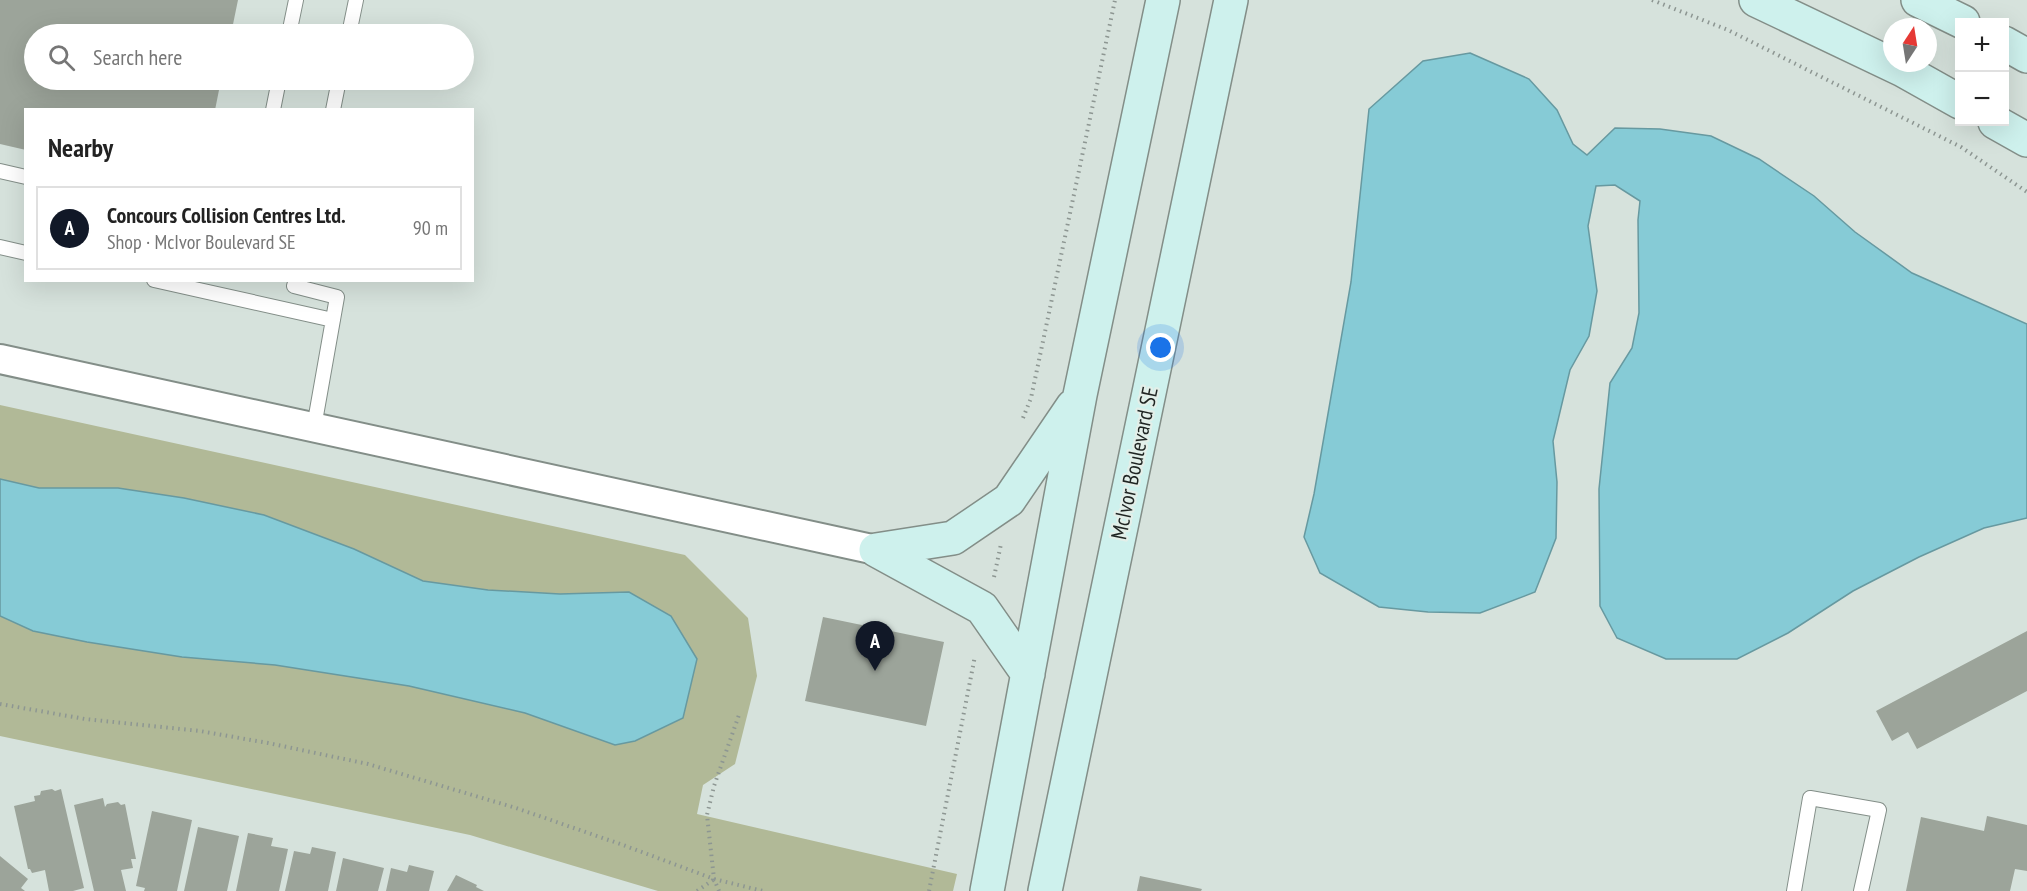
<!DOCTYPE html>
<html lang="en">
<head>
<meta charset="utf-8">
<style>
  :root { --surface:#fff; --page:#f6f6f6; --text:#222; --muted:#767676; --line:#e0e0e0; --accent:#111827 }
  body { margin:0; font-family:"PT Sans Narrow",sans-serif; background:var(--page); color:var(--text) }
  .controls { position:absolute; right:18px; top:18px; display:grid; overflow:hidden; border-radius:0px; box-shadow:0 6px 24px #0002 }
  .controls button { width:54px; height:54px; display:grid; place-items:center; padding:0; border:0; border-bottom:2px solid var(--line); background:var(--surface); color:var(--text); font:30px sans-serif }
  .compass { position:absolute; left:1883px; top:18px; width:54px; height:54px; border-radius:50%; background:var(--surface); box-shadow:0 6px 24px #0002; rotate:12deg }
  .you { position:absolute; left:1161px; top:348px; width:21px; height:21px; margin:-15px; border:4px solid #fff; border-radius:50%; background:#1a73e8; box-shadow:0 0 0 9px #1a73e833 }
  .badge { display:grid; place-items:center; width:39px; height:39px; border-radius:50%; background:var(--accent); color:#fff; font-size:20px; font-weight:700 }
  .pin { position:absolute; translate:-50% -50px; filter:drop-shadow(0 2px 3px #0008) }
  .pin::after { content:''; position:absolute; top:32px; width:21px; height:18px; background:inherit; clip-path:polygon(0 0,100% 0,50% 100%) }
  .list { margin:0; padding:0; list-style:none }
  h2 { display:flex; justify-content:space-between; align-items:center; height:78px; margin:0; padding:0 24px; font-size:26px }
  h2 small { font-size:20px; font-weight:400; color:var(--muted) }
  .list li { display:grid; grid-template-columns:39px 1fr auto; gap:18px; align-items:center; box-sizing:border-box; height:84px; margin:0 12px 12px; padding:0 12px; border:2px solid var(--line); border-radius:0px }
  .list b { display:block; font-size:22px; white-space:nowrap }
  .list p { margin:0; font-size:20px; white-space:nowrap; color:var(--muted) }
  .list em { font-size:20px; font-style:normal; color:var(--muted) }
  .icon { flex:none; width:33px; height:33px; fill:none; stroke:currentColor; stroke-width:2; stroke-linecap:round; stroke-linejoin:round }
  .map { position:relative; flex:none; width:2027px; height:891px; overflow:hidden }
  .search { position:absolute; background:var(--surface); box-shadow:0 6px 24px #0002; left:24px; top:24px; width:450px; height:66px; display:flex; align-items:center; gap:15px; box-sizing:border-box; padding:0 21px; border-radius:33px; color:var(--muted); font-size:22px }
  .panel { position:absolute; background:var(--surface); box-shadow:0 6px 24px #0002; left:24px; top:108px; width:450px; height:174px; border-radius:0px }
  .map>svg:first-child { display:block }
  .green { fill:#b1b997 }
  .water { fill:#86cbd6; stroke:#6799a0; stroke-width:1.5 }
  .building { fill:#9ca49a }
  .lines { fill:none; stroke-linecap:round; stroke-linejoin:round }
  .service-casing { stroke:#838e88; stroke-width:16 }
  .minor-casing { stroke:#838e88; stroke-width:32 }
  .secondary-casing { stroke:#838e88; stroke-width:36 }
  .path { stroke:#8d9692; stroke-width:4; stroke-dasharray:1.5 4.5; stroke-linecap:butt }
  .service { stroke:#fff; stroke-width:14 }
  .minor { stroke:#fff; stroke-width:28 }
  .secondary { stroke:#cef1ed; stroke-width:33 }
  .labels { text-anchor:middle; stroke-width:4.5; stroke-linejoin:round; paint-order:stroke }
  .street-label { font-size:22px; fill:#1f2422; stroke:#e3efe9 }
</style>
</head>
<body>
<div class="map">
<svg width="2027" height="891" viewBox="0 0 2027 891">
  <rect width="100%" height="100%" fill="#d6e2dc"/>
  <path class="green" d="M 0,405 L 685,555 L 748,618 L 757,676 L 735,764 L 703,785 L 697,814 L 957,874 L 953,891 L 658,891 L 470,835 L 0,736 Z"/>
  <path class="water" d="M 1470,53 L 1529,79 L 1557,110 L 1573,144 L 1587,155 L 1615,128 L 1660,129 L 1711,136 L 1759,159 L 1814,196 L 1855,232 L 1912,273 L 2027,324 L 2027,518 L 1984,528 L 1919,557 L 1853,591 L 1788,633 L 1737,659 L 1666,659 L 1617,638 L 1600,606 L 1599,489 L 1610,383 L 1632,348 L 1639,313 L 1638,220 L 1640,201 L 1615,185 L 1596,186 L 1588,226 L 1597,291 L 1589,336 L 1570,370 L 1553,441 L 1557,482 L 1556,538 L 1535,592 L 1480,613 L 1428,612 L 1379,607 L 1320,573 L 1304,537 L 1314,494 L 1351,282 L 1369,109 L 1423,61 Z
    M 0,479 L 39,488 L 118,488 L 184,498 L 264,515 L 354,549 L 423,581 L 488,590 L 560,594 L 629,592 L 671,616 L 697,659 L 683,718 L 635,741 L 615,745 L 525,713 L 409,686 L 275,665 L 182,657 L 87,642 L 33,631 L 0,616 Z"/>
  <path class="building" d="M 0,0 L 238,0 L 231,34 L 34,34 L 34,80 L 221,80 L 215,110 L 26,110 L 26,150 L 0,144 Z
    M 823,617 L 944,642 L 926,726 L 805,701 Z
    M 2027,631 L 2027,691 L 1917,749 L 1908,732 L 1892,741 L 1876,711 Z
    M 52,789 L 55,791 L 61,789 L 84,888 L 73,891 L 49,891 L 45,870 L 32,873 L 30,869 L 28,869 L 14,806 L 35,801 L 34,796 L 40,795 L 41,791 Z
    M 103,798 L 105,807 L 107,804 L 118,802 L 121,805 L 125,804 L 136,859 L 131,859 L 133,868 L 121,870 L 126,891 L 94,891 L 74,805 Z
    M 152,811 L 192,820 L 177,891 L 144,891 L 145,888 L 136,886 Z
    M 1987,816 L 2027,825 L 2027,871 L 2015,869 L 2010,891 L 1906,891 L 1921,817 L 1984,831 Z
    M 198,827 L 239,836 L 227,891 L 184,891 Z
    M 248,833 L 273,838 L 271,846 L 288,849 L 279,891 L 236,891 Z
    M 312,847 L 336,852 L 328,891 L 285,891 L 294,851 L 310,854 Z
    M 0,856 L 28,879 L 21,888 L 25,891 L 0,891 Z
    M 343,858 L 384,868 L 378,891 L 336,891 Z
    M 409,865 L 434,871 L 429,891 L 386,891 L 391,868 L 407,872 Z
    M 456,875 L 477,885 L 476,887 L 484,891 L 447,891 Z
    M 1140,876 L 1202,889 L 1201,891 L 1137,891 Z"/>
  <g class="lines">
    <defs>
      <path id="service" d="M 289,34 L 296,0
        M 349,34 L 356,0
        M 273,110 L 279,80
        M 333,110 L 339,80
        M 0,171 L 26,177
        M 0,247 L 26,253
        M 154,280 L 333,320
        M 296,280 L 294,286 L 337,297 L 314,427
        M 1794,891 L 1810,798 L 1879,810 L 1861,891"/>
      <path id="minor" d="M 0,359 L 876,550"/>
      <path id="secondary" d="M 1756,0 L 1903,70 L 1960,102
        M 1918,0 L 1963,22
        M 2004,43 L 2027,56
        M 1995,122 L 2027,140
        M 876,550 L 953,538 L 1009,500 L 1073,406
        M 876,550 L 982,608 L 1028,674
        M 987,891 L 1080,395 L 1163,0
        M 1045,891 L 1231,0"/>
    </defs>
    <use href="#service" class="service-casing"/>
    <use href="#minor" class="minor-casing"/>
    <use href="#secondary" class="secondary-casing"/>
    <path class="path" d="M 1652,0 L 1728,30 L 1961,147 L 2027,192
      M 1023,418 L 1031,398 L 1115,0
      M 994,577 L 1001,544
      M 0,704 L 85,719 L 200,731 L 268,743 L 368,764 L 516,808 L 623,845 L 714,879 L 763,891
      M 697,891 L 713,880
      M 719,891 L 714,879 L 707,815 L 714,786 L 740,712
      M 929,891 L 975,656"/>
    <use href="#service" class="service"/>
    <use href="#minor" class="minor"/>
    <use href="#secondary" class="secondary"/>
  </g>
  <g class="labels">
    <g class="street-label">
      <text transform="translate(1134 463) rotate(-78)" y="8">McIvor Boulevard SE</text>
    </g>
  </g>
</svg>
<div class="controls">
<button>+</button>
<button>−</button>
</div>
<svg class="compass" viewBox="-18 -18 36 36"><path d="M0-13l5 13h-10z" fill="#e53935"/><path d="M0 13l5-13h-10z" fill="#767676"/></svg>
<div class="you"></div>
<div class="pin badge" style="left:875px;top:671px">A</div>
<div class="search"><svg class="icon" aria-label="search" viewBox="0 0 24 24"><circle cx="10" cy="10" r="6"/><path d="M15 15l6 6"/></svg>Search here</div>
<section class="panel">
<h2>Nearby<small></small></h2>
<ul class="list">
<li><span class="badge">A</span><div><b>Concours Collision Centres Ltd.</b><p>Shop · McIvor Boulevard SE</p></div><em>90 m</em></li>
</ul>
</section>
</div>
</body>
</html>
